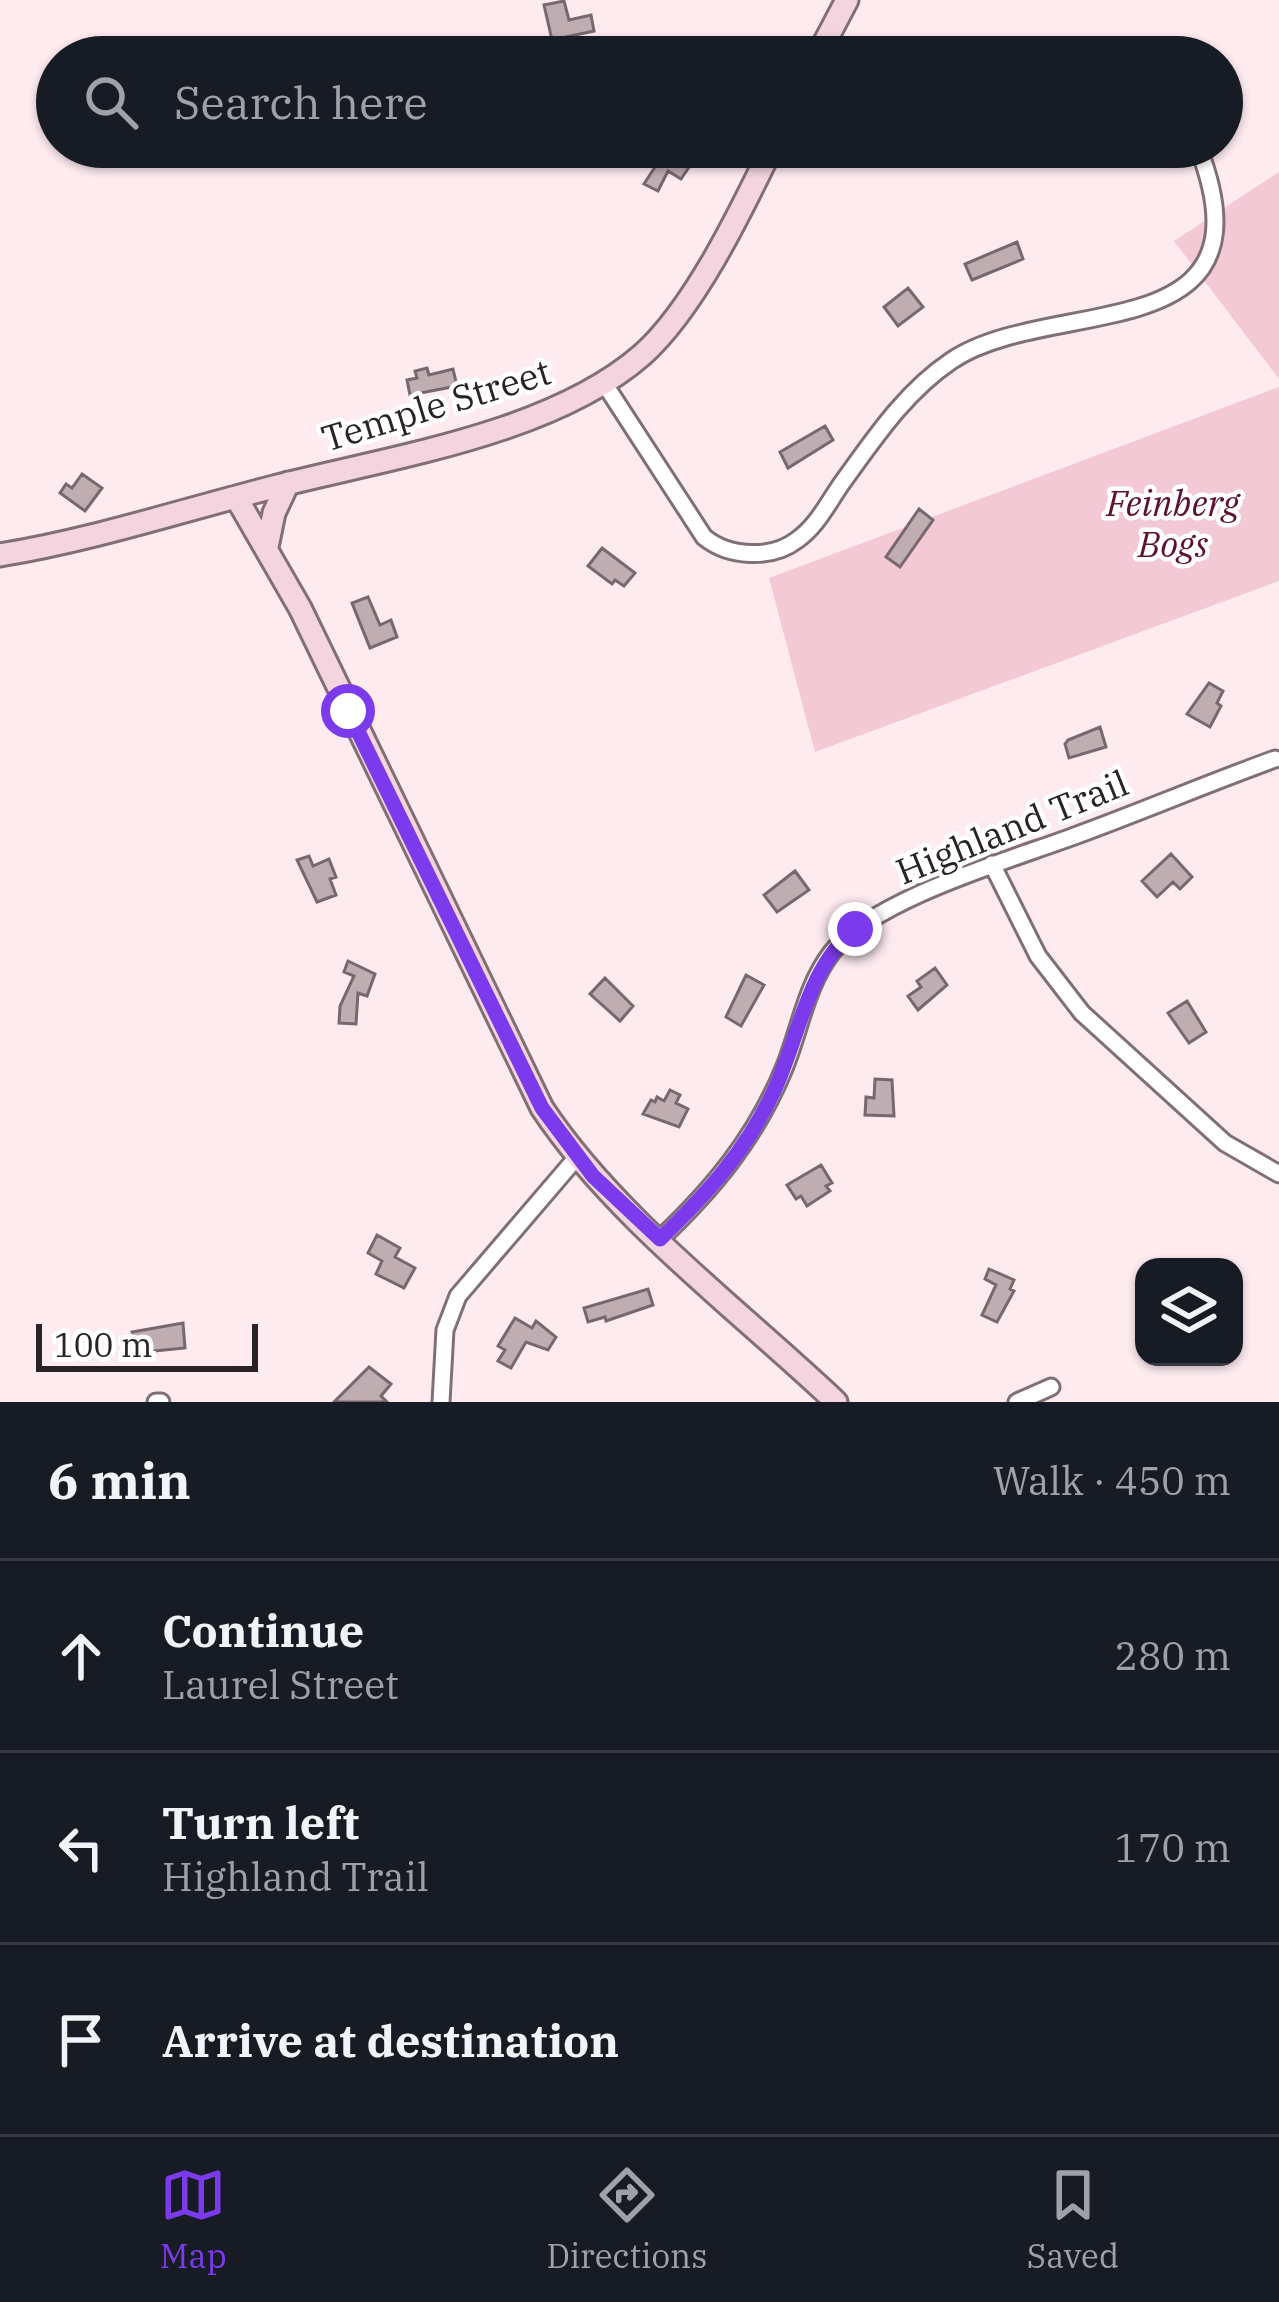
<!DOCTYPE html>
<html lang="en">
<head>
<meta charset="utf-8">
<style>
  :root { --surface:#171b24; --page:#20242c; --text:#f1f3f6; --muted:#9ea1a6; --line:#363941; --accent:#7c3aed }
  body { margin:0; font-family:"IBM Plex Serif",serif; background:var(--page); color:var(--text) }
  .controls { position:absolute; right:36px; bottom:36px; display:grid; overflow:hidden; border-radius:24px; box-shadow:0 3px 9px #0004 }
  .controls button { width:108px; height:108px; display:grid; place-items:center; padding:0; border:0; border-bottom:3px solid var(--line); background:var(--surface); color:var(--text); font:60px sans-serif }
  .scale { position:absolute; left:36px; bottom:30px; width:222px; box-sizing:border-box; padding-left:12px; border:6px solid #2a2325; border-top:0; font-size:33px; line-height:42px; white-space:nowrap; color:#2a2325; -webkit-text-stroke:9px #fff; paint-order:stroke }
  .stop { position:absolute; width:36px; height:36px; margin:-27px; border:9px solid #7c3aed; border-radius:50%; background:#fff }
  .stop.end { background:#7c3aed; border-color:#fff; box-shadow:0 3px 12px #0008 }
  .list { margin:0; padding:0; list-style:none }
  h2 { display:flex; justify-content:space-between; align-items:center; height:156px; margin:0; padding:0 48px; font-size:51px }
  h2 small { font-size:39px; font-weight:400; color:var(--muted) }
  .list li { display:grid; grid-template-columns:78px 1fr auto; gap:36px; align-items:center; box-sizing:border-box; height:192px; padding:0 48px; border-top:3px solid var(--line) }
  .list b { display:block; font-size:45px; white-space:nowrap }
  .list p { margin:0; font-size:39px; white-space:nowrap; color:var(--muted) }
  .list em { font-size:39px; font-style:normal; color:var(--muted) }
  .icon { flex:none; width:66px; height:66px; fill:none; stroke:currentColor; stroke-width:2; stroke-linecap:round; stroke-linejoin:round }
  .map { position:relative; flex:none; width:1279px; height:1402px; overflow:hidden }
  .search { position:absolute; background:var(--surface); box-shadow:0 3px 9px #0004; left:36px; right:36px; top:36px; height:132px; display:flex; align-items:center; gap:30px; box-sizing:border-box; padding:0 42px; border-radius:66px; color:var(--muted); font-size:45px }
  .sheet { height:732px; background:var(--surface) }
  nav { display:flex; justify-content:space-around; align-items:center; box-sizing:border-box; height:168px; border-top:3px solid var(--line); background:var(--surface); font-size:33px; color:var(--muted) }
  nav a { display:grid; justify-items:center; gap:6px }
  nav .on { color:var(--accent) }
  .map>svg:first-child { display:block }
  .green { fill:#f3c9d5 }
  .building { fill:#bfadb2; stroke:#78686c; stroke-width:3 }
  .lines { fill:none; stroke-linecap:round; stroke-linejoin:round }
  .street-casing { stroke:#807074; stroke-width:21 }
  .secondary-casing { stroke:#807074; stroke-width:27 }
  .street { stroke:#fff; stroke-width:15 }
  .secondary { stroke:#f3d4df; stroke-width:21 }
  .route { stroke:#7c3aed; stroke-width:15 }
  .labels { text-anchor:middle; stroke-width:9; stroke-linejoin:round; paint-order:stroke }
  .street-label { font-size:36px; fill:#2a2325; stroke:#fff }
  .park-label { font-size:36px; font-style:italic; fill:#5d1032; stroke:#fff }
</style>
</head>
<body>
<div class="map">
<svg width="1279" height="1402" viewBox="0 0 1279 1402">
  <rect width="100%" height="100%" fill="#feebf0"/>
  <path class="green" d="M 1279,172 L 1279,379 L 1174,241 Z
    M 1279,387 L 1279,581 L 815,752 L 769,578 Z"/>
  <path class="building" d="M 564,1 L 569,20 L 591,15 L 594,31 L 552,40 L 544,5 Z
    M 668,147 L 677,153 L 681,147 L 688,147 L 698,154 L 681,179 L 668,171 L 658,191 L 644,184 Z
    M 1017,242 L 1023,259 L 972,280 L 965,264 Z
    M 908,288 L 923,307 L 898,326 L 884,307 Z
    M 427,368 L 429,375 L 453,369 L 457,386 L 410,395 L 407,380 L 417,378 L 415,371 Z
    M 825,426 L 833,440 L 788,468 L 780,452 Z
    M 82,474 L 102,488 L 85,511 L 60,493 L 66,484 L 72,488 Z
    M 919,509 L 933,520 L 900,567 L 886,557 Z
    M 602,548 L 635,573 L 624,586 L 615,580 L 612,584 L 588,566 Z
    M 368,597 L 380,625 L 391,620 L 397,637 L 370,648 L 352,603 Z
    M 1209,683 L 1223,691 L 1217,703 L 1221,706 L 1210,727 L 1187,714 Z
    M 1100,727 L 1106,747 L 1069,758 L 1065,744 L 1068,740 Z
    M 1171,854 L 1192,877 L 1180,889 L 1173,882 L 1157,897 L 1142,881 Z
    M 309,856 L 313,866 L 329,859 L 336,877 L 330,879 L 336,895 L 317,902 L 297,860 Z
    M 795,871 L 809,890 L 777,912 L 764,895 Z
    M 348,961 L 375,974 L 367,996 L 358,993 L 356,1024 L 339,1023 L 340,1006 L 354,976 L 344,972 Z
    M 935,968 L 947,985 L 918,1010 L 908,996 L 921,987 L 917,981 Z
    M 746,975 L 764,985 L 741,1026 L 726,1017 Z
    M 605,978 L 633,1006 L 620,1021 L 590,994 Z
    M 1187,1001 L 1206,1032 L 1189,1043 L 1168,1013 Z
    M 875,1079 L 892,1080 L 894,1116 L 865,1115 L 866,1097 L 874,1098 Z
    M 670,1090 L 680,1095 L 676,1103 L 688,1109 L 679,1127 L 643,1114 L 651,1100 L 655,1102 L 657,1097 L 664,1101 Z
    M 821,1165 L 832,1183 L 826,1186 L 830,1191 L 807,1206 L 801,1196 L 796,1199 L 787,1185 Z
    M 377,1235 L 400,1248 L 395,1257 L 415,1268 L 404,1288 L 376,1274 L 382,1261 L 368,1253 Z
    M 989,1269 L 1014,1280 L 1010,1289 L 1014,1291 L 997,1322 L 982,1315 L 996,1285 L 985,1279 Z
    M 648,1289 L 653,1305 L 606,1321 L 605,1317 L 588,1322 L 584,1308 Z
    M 515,1318 L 532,1328 L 536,1321 L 556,1337 L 548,1350 L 526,1342 L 511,1368 L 498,1361 L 505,1350 L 498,1346 Z
    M 183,1323 L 185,1348 L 134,1353 L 132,1332 Z
    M 369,1367 L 391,1384 L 381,1396 L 387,1402 L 334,1402 Z"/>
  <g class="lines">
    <defs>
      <path id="street" d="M 1183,57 L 1185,50
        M 604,383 L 704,537 C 728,557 771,560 797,540 C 817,526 828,503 842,483 C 874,439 905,392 951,361 C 1049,294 1279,354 1198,147
        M 992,864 L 1038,956 L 1082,1013 L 1225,1143 L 1279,1174
        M 660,1239 C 713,1189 755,1138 783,1071 C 800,1031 805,987 832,952 C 873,900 1006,861 1069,838 C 1138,813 1206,784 1275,759
        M 156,1402 L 161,1402
        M 441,1402 L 445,1330 L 458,1296 L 577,1157
        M 1017,1402 L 1051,1387"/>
      <path id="secondary" d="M 817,57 L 847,0
        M 236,497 L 300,608 L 542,1108 C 615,1218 739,1310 836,1402
        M 267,547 L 274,513 L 288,483
        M 0,555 C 91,540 177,512 266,489 C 383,458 549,436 642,355 C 694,309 741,211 772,147"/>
    </defs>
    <use href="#street" class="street-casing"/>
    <use href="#secondary" class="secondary-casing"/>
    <use href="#street" class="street"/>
    <use href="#secondary" class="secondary"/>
  </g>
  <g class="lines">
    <path class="route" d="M 348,711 L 542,1108 L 593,1176 L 660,1239 C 706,1195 745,1152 773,1093 C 800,1037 805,971 855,929"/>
  </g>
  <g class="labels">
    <g class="street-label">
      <text transform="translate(436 405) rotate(-17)" y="13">Temple Street</text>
      <text transform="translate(1012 827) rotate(-22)" y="13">Highland Trail</text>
    </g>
    <g class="park-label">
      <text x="1173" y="516">Feinberg<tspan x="1173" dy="41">Bogs</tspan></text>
    </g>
  </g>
</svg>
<div class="controls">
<button><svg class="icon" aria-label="layers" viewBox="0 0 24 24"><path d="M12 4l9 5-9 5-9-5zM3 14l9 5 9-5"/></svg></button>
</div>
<div class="scale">100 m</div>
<div class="stop" style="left:348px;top:711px"></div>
<div class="stop end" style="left:855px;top:929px"></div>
<div class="search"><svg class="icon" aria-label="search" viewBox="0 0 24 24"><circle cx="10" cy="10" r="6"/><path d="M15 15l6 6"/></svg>Search here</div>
</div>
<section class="sheet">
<h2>6 min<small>Walk · 450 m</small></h2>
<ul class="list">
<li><svg class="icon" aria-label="ahead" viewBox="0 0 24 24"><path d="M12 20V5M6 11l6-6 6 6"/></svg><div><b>Continue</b><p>Laurel Street</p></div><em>280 m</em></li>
<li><svg class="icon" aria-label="left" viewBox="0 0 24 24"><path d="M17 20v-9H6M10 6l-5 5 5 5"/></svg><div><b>Turn left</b><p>Highland Trail</p></div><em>170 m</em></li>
<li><svg class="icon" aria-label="arrive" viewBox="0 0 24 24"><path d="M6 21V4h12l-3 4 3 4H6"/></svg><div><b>Arrive at destination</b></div></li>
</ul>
</section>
<nav>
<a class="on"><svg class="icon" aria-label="map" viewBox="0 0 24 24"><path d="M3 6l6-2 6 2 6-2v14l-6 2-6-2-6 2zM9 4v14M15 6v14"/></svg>Map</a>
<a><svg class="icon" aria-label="directions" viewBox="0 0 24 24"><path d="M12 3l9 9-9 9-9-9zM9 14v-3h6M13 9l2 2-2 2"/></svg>Directions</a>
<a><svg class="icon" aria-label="saved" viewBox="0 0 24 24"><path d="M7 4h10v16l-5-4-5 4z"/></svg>Saved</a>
</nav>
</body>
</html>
